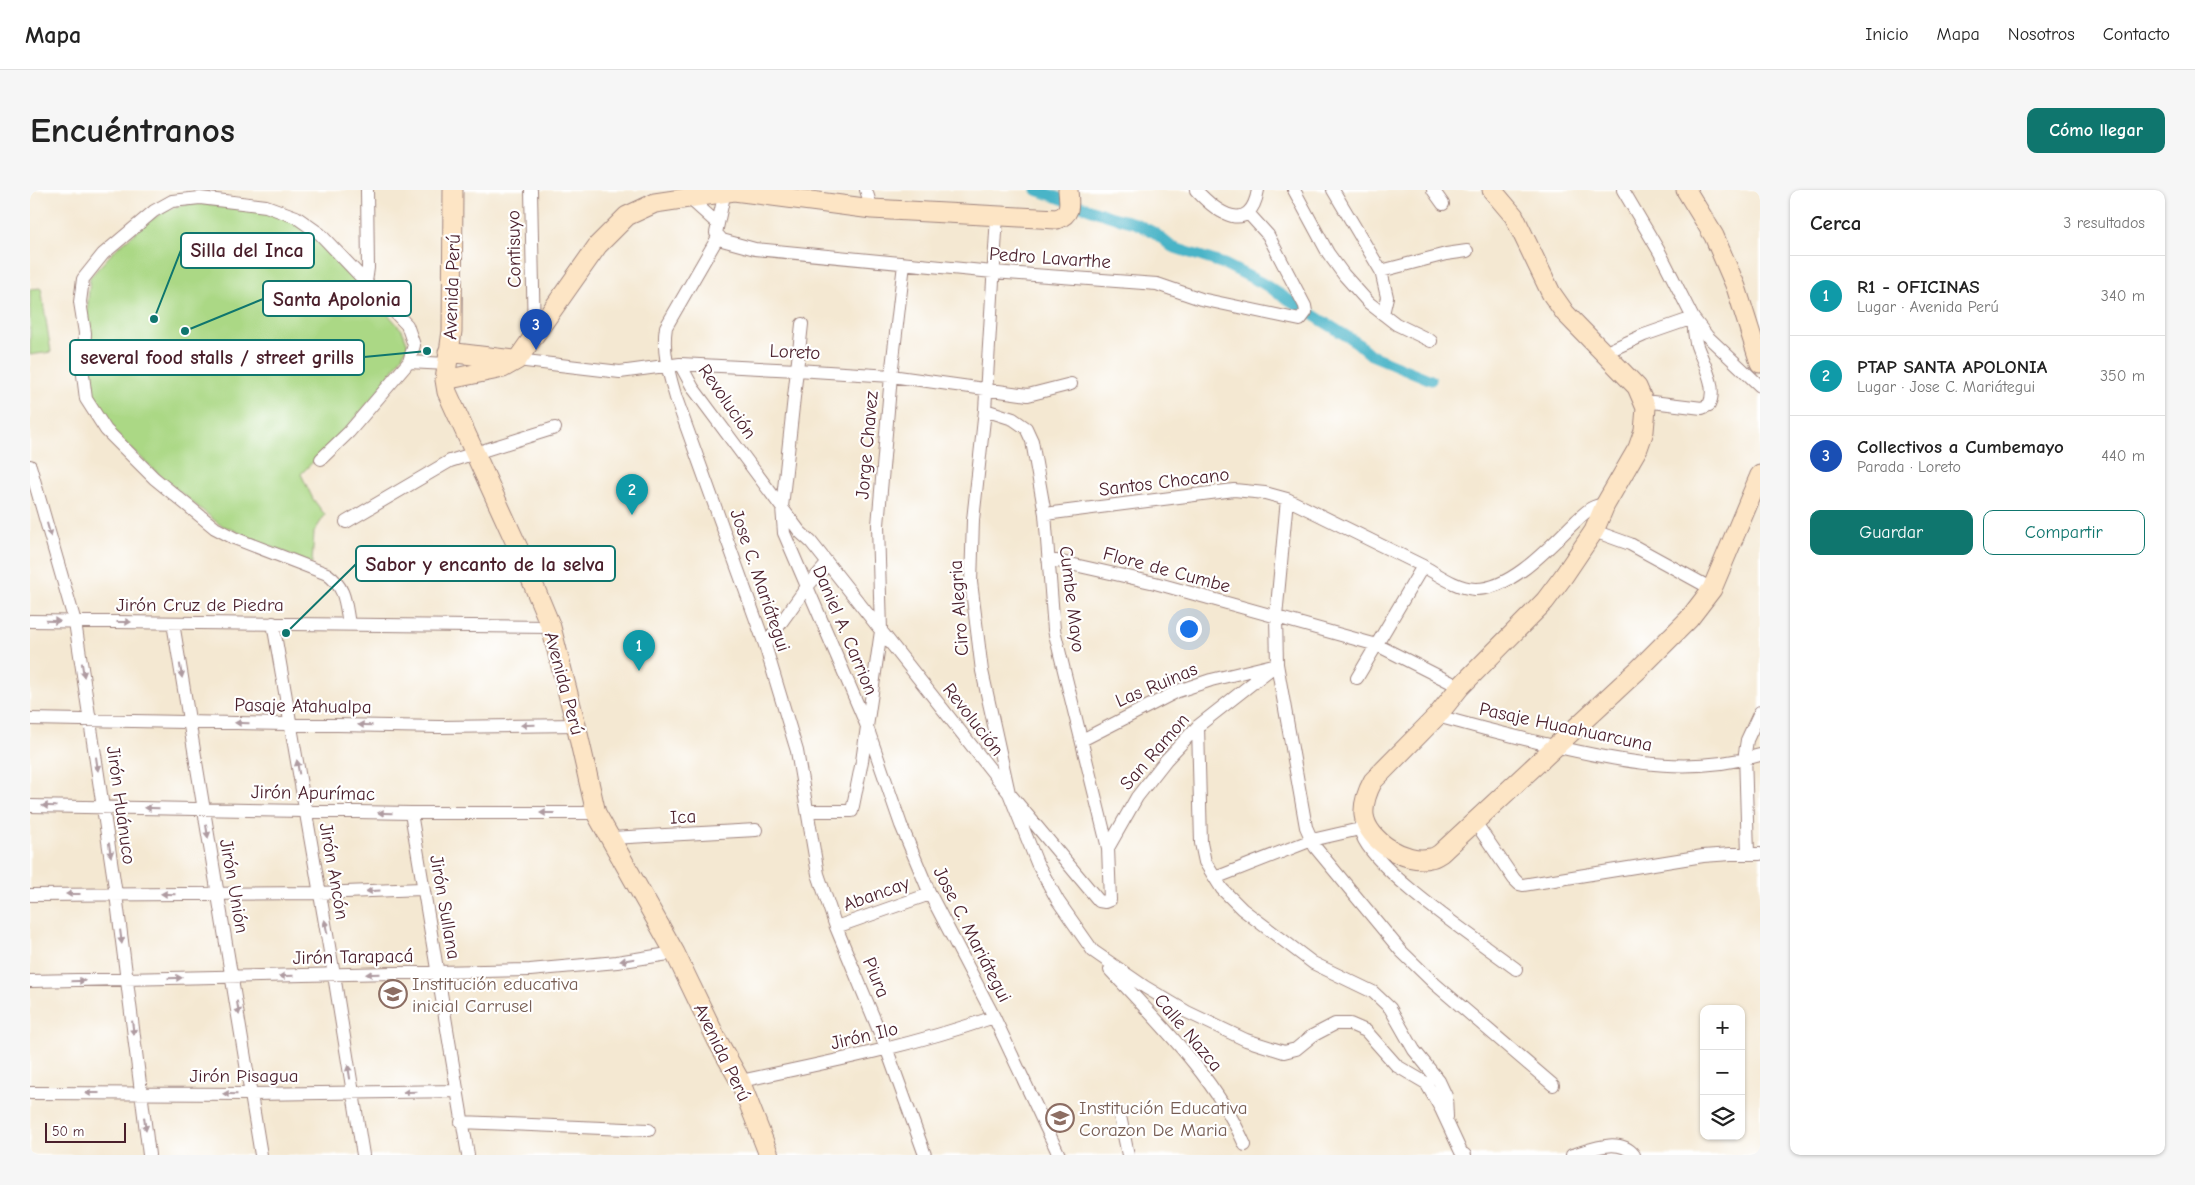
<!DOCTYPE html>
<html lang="es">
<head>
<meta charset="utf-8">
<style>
  :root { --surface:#fff; --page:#f6f6f6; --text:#222; --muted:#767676; --line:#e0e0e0; --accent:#0f766e }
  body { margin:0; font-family:"Comic Neue",sans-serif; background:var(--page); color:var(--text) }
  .controls { position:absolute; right:15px; bottom:15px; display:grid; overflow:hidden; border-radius:10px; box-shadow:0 1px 4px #0004 }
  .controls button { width:45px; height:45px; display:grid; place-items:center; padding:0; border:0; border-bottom:1px solid var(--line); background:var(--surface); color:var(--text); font:25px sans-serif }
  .scale { position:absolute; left:15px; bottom:12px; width:81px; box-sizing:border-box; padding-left:5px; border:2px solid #4a1f2b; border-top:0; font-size:14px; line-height:18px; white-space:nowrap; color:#4a1f2b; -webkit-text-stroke:4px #fff; paint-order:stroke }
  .you { position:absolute; left:1158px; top:438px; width:18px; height:18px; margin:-12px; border:4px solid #fff; border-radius:50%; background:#1a73e8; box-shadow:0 0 0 8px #1a73e833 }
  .badge { display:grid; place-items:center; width:32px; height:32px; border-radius:50%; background:var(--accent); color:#fff; font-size:16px; font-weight:700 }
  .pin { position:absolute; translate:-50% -41px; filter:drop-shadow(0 1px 2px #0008) }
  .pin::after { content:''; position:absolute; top:26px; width:18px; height:15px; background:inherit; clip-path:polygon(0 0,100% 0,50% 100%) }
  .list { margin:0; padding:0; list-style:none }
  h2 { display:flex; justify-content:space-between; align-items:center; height:65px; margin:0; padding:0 20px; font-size:21px }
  h2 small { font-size:16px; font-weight:400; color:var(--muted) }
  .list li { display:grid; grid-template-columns:32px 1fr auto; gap:15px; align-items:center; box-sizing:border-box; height:80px; padding:0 20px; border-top:1px solid var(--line) }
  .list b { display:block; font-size:19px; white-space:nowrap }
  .list p { margin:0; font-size:16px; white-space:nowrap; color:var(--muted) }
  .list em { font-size:16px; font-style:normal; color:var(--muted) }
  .actions { display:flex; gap:10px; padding:15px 20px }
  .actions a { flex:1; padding:11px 0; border:1px solid var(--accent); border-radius:10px; text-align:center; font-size:18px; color:var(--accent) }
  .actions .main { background:var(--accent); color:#fff }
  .icon { flex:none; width:28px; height:28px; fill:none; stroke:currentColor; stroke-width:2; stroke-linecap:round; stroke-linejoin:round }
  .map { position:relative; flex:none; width:1730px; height:965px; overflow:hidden; border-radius:10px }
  header { display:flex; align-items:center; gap:30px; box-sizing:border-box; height:70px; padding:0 25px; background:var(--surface); border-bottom:1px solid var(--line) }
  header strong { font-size:24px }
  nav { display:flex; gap:28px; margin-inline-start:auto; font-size:18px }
  .intro { display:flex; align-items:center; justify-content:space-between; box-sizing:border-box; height:120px; padding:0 30px }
  h1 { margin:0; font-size:35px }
  .button { padding:12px 22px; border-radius:10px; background:var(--accent); color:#fff; font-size:18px; font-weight:700 }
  main { display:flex; gap:30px; padding:0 30px }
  aside { flex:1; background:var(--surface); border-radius:10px; box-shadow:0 1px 4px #0004 }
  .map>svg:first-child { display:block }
  .green { fill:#abd885; stroke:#7a7c58 }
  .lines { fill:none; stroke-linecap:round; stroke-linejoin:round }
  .canal { stroke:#4ab4c7; stroke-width:11 }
  .street-casing { stroke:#9f847e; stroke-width:14 }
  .secondary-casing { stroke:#9f847e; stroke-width:21 }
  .street { stroke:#fff; stroke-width:12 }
  .secondary { stroke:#fde5c5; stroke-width:19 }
  .oneway { fill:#ae9aa0 }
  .labels { text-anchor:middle; stroke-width:4.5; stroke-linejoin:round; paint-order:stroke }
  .street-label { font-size:19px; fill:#4a1f2b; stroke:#fff }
  .education-label { font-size:19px; fill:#785e54; stroke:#fff; text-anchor:start }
  .leader { fill:none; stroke:#0f766e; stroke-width:2 }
  .callout-dot { fill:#0f766e; stroke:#fff; stroke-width:2 }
  .callout { fill:#fff; stroke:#0f766e; stroke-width:2 }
  .callout-label { font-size:20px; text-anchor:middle; font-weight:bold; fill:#4a1f2b }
</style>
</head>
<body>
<header>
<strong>Mapa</strong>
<nav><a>Inicio</a><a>Mapa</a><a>Nosotros</a><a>Contacto</a></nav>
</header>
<div class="intro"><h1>Encuéntranos</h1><a class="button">Cómo llegar</a></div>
<main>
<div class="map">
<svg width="1730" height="965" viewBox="0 0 1730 965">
  <rect width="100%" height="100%" fill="#fff"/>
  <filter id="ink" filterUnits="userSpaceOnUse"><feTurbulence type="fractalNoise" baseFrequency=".02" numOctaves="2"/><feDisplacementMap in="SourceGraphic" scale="10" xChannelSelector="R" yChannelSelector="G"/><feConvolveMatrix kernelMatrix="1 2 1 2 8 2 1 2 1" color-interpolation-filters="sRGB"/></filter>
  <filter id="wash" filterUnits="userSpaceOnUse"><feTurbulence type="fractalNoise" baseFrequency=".0096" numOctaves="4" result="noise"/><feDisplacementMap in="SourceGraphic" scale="20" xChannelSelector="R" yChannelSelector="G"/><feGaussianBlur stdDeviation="1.12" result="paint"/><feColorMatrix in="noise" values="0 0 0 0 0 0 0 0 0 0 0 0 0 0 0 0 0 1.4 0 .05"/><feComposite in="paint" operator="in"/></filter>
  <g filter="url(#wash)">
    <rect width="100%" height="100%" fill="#f4e8d2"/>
    <path class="green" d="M 169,13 L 231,19 L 265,30 L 288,49 L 313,74 L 372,140 L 378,155 C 352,205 310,244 271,284 L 283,309 L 295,325 L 284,342 L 282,374 L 189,334 L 133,288 L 79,238 L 61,208 L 58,181 L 57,123 L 60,87 L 88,57 L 121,30 L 135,21 L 151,15 Z
      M 11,98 L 21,162 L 0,165 L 0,99 Z"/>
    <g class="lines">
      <path class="canal" d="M 1007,0 L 1079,26 L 1105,33 L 1125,43 L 1142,57 L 1194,74 L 1232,93 L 1326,152 L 1341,165 L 1401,190"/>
    </g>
  </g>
  <g filter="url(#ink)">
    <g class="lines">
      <defs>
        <path id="street" d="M 501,0 L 504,146
          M 836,0 L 842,19
          M 1166,0 C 1187,23 1220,46 1228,0
          M 1264,0 L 1298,63 L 1314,85 L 1339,113 L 1366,134 L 1401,151
          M 1303,0 L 1351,81 L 1357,107 L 1353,124
          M 1403,0 L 1413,14
          M 1593,0 L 1630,63 L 1663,128 L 1677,146 L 1730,196
          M 695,1 L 686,43 L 692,50 L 725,59 L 963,82 L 1127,94 L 1171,109 L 1270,130 L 1276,122 L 1275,116 L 1238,45 L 1219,24
          M 658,7 L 688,34
          M 967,26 L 955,220 L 943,330 L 941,392 L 952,481 L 979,603 L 1007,673 L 1028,711 L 1063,761 L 1115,797 L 1157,822 L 1216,850 L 1254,862 L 1266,859 L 1282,846 L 1305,834 L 1320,834 L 1336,841 L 1367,876 L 1396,893 L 1411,919 L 1431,962 L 1435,965
          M 688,47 L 636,137 C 632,162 639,184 646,208 L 735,455 L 767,561 L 788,684 L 806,737 L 857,860 L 895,965
          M 1351,81 L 1416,64 L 1437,61
          M 336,92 L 338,78 L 337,0
          M 772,134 L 752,317 L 754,343 L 836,534 L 871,635 L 900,704 L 964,827 L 1029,965
          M 1574,163 L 1614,145 L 1663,128 C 1664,138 1664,148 1667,156 C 1673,173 1688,197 1679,215 L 1672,218 L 1614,211
          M 487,170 L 590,182 L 650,174 L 767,180 L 861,186 L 998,205 L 1041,194
          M 379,172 L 417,174
          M 650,174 L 663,198 L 770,342 L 781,352 L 979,603 L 1069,711 L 1075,712 L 1080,710 L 1078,658 L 1107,607 L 1136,570 L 1168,536 L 1247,474
          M 955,220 L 983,229 L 996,238 L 1002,251 L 1015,324 L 1024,440 L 1078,658
          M 291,269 L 319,242 L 379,172 L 384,155 L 377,135 L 290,44 L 266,27 L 236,16 L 170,8 L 142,11 L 124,21 L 73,64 L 53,89 L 50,112 L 55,143 L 53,185 L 56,209 L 76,240 L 124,288 L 185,338 L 204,348 L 297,384 C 316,398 315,412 319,434
          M 0,276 L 45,432 L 86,704 L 119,965
          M 1257,309 L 1246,427 L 1247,474 L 1276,637 L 1285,657 L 1371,761 L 1405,794 L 1523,895
          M 1015,324 L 1204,300 L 1235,303 L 1257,309 L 1393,376 C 1409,385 1426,398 1445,399 C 1482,400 1521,355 1546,331 C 1555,323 1562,314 1575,315
          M 316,332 L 420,271 L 525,238
          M 1564,341 L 1600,354 L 1682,399
          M 1018,369 L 1125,393 L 1347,455 L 1430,497
          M 0,431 L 521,437
          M 143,433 L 231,965
          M 243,433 L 304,785 L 333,965
          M 735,455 L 776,398 L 797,374
          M 1327,488 L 1393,376
          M 1407,526 C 1450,538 1493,549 1537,559 C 1603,574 1664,584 1730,565
          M 0,529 L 410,537 L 546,535
          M 1168,536 L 1171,653 L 1175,672 L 1192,699 L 1212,719 L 1283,773 L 1343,802 L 1360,818 L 1384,860 L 1409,891 L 1416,906 L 1417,927
          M 1052,550 L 1148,501 L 1181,490 L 1243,475
          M 0,616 L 381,623 L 566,623
          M 778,621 L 822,621 L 832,571 L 851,441 L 848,335 L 861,186 L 874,74
          M 381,623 L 438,965
          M 1334,627 C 1331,633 1329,638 1332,645 C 1346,683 1451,752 1486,779
          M 1445,632 L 1484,689 L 1489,694 L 1493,695 L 1673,666 L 1701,664 L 1730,664
          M 581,648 L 726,640
          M 1718,664 L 1715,563 L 1717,550 L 1730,522
          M 1185,688 L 1282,650 L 1330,639
          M 0,705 L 289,703 L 392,699
          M 806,737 L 900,704
          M 1080,780 C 1130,834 1185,887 1215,955
          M 0,791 L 500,780 L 587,772 L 645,763
          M 710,891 C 796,873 881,856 964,827
          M 0,903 L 222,904 L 428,901
          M 1090,926 L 1098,965
          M 431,932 L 619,940
          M 1542,965 C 1560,960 1589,946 1604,965"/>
        <path id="secondary" d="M 423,0 L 422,141 L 415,190 L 417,202 L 489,360 L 521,437 L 546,535 L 566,623 L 645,763 L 687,850 L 710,891 L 739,965
          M 1462,0 L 1484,26 L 1521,103 L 1535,123 L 1607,197 L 1616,218 L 1614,241 L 1608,258 L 1575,315 L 1564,341 L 1533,387 L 1515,411 L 1430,497 L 1407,526 L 1343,591 C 1337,602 1333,612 1334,625 C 1337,651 1376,674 1400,668 C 1404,668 1408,665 1411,663 L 1609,479 L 1659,429 L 1682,399 L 1730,285
          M 1656,0 L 1684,46 L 1706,97 L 1730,173
          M 418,162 L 483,170
          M 415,190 L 473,178 L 487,170 L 568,55 L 597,26 L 625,13 L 704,1 L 842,19 L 1027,29 C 1042,24 1039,14 1038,0"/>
      </defs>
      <use href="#street" class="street-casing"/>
      <use href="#secondary" class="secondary-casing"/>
      <use href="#street" class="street"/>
      <use href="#secondary" class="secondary"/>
    </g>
    <defs><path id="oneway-solid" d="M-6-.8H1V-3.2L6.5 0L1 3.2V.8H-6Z" transform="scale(1.25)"/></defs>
    <g class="oneway">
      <use href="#oneway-solid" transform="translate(19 340) rotate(74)"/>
      <use href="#oneway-solid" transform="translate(23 431) rotate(2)"/>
      <use href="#oneway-solid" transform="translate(94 432)"/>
      <use href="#oneway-solid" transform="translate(53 480) rotate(81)"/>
      <use href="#oneway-solid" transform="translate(151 481) rotate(81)"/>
      <use href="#oneway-solid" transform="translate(212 533) rotate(-179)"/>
      <use href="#oneway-solid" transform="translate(335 535) rotate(-179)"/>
      <use href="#oneway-solid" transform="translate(498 535) rotate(179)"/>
      <use href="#oneway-solid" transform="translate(67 574) rotate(82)"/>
      <use href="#oneway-solid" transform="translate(268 577) rotate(-100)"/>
      <use href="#oneway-solid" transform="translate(19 616) rotate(-179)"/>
      <use href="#oneway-solid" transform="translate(122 618) rotate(-179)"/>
      <use href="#oneway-solid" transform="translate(355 623) rotate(-179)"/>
      <use href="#oneway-solid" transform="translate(517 623) rotate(180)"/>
      <use href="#oneway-solid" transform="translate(177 641) rotate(81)"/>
      <use href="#oneway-solid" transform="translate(80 660) rotate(81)"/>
      <use href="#oneway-solid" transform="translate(343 701) rotate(177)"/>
      <use href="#oneway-solid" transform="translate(43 704) rotate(180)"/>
      <use href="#oneway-solid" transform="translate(138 704) rotate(-179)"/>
      <use href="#oneway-solid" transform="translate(296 737) rotate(-101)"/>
      <use href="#oneway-solid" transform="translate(91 747) rotate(83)"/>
      <use href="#oneway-solid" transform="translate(597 770) rotate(171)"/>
      <use href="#oneway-solid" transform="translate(343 784) rotate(179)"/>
      <use href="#oneway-solid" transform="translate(256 786) rotate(179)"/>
      <use href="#oneway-solid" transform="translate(145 788) rotate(-2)"/>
      <use href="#oneway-solid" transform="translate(48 791) rotate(-1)"/>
      <use href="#oneway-solid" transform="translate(208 818) rotate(81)"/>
      <use href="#oneway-solid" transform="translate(103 838) rotate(83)"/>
      <use href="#oneway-solid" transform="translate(319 882) rotate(-99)"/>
      <use href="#oneway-solid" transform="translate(380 902) rotate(179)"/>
      <use href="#oneway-solid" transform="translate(62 903) rotate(180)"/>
      <use href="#oneway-solid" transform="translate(200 904) rotate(-179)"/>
      <use href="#oneway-solid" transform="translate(115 934) rotate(82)"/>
    </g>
  </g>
  <defs>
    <symbol id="school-ring" viewBox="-11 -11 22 22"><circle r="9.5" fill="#fff" stroke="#8d6e63" stroke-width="1.5"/><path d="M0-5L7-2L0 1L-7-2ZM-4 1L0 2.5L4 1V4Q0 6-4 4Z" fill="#8d6e63"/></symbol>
  </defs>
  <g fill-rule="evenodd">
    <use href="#school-ring" x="347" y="788" width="32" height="32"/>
    <use href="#school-ring" x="1014" y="912" width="32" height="32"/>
  </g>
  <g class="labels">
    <g class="street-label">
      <text transform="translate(483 59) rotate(-91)" y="7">Contisuyo</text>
      <text transform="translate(1020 67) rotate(4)" y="7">Pedro Lavarthe</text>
      <text transform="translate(421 97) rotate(-88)" y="7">Avenida Perú</text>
      <text transform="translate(765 161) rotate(3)" y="7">Loreto</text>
      <text transform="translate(698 211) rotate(55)" y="7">Revolución</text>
      <text transform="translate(836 255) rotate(-85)" y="7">Jorge Chavez</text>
      <text transform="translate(1134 291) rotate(-7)" y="7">Santos Chocano</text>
      <text transform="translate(1137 379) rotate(15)" y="7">Flore de Cumbe</text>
      <text transform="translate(731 390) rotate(71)" y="7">Jose C. Mariátegui</text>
      <text transform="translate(1043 409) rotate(83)" y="7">Cumbe Mayo</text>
      <text x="170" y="421">Jirón Cruz de Piedra</text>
      <text transform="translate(928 418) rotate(-94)" y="7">Ciro Alegria</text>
      <text transform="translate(816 440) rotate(67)" y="7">Daniel A. Carrion</text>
      <text transform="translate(535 493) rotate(75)" y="7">Avenida Perú</text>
      <text transform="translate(1126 494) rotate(-23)" y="7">Las Ruinas</text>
      <text transform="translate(273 515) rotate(1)" y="7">Pasaje Atahualpa</text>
      <text transform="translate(944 529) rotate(52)" y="7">Revolución</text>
      <text transform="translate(1536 536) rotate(12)" y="7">Pasaje Huaahuarcuna</text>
      <text transform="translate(1124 561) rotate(-49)" y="7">San Ramon</text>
      <text transform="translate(283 602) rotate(1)" y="7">Jirón Apurímac</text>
      <text transform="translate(92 615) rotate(82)" y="7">Jirón Huánuco</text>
      <text transform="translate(653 626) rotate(-3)" y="7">Ica</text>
      <text transform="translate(305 681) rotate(80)" y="7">Jirón Ancón</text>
      <text transform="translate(205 696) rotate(80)" y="7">Jirón Unión</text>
      <text transform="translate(846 703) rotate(-20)" y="7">Abancay</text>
      <text transform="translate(416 717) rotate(80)" y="7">Jirón Sullana</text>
      <text transform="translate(943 744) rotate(63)" y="7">Jose C. Mariátegui</text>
      <text transform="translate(323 766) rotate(-1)" y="7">Jirón Tarapacá</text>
      <text transform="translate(847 787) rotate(67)" y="7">Piura</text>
      <text transform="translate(1159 842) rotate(50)" y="7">Calle Nazca</text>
      <text transform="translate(834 845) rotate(-13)" y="7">Jirón Ilo</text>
      <text transform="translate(693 862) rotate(64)" y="7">Avenida Perú</text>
      <text x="214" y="892">Jirón Pisagua</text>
    </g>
    <g class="education-label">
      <text x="382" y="800">Institución educativa<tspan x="382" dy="22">inicial Carrusel</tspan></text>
      <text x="1049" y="924">Institución Educativa<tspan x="1049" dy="22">Corazon De Maria</tspan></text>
    </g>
  </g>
  <path class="leader" d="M124 129L151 60M155 141L233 109M397 161L334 167M256 443L326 374"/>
  <g class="callout-dot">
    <circle cx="124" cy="129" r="5"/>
    <circle cx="155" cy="141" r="5"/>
    <circle cx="397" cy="161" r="5"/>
    <circle cx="256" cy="443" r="5"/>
  </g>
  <g class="callout">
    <rect x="151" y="43" width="133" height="35" rx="5"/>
    <rect x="233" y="91" width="148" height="35" rx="5"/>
    <rect x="40" y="150" width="294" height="35" rx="5"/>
    <rect x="326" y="356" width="259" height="35" rx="5"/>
  </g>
  <g class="callout-label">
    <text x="217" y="67">Silla del Inca</text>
    <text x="307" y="116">Santa Apolonia</text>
    <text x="187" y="174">several food stalls / street grills</text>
    <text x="455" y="381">Sabor y encanto de la selva</text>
  </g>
</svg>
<div class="controls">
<button>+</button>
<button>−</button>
<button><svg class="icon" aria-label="layers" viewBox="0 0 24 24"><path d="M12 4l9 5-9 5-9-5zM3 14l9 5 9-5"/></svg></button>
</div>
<div class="scale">50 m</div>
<div class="you"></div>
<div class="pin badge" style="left:609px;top:481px;background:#0f9aa8">1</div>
<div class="pin badge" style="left:602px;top:325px;background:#0f9aa8">2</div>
<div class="pin badge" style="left:506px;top:160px;background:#1a4fb4">3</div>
</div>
<aside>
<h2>Cerca<small>3 resultados</small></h2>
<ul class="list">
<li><span class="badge" style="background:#0f9aa8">1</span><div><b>R1 - OFICINAS</b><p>Lugar · Avenida Perú</p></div><em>340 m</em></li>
<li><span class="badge" style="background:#0f9aa8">2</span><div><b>PTAP SANTA APOLONIA</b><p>Lugar · Jose C. Mariátegui</p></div><em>350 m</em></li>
<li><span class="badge" style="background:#1a4fb4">3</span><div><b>Collectivos a Cumbemayo</b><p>Parada · Loreto</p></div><em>440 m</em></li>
</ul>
<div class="actions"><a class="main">Guardar</a><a>Compartir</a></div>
</aside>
</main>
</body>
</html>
